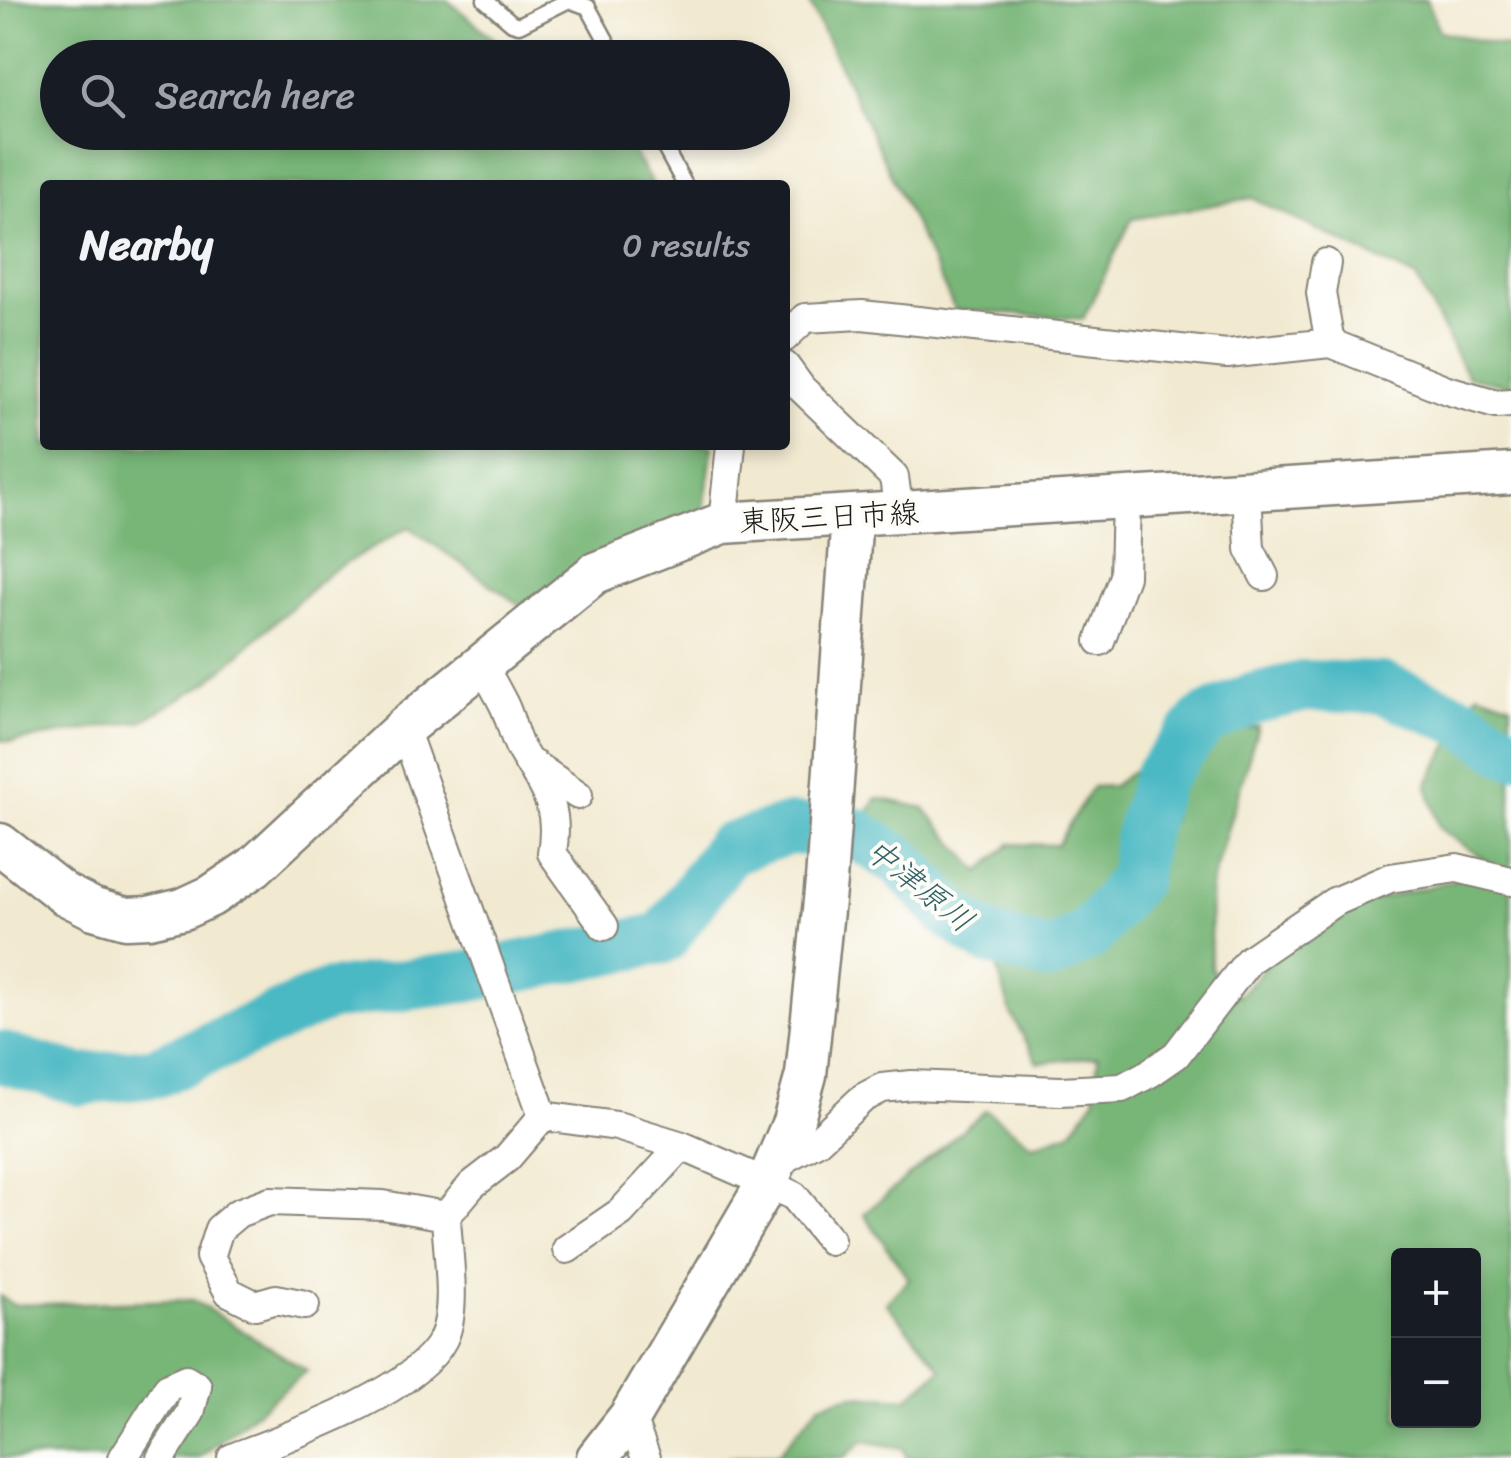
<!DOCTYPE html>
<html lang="en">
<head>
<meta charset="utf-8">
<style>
  :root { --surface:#171b24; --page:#242831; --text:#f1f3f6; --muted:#9ea1a6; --line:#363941 }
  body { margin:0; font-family:Sriracha,"Klee One",sans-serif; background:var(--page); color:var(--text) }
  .controls { position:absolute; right:30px; bottom:30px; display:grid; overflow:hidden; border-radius:10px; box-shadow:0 5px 15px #0003 }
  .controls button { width:90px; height:90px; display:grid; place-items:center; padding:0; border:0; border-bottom:2px solid var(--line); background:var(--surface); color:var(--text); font:50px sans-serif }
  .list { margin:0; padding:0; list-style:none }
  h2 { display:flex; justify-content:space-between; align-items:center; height:130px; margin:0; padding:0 40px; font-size:42px }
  h2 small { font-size:32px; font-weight:400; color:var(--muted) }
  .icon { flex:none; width:55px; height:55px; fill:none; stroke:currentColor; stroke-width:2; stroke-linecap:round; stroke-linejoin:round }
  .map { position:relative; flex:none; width:1511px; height:1458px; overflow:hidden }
  .search { position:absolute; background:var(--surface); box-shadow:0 5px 15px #0003; left:40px; top:40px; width:750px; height:110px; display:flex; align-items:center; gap:25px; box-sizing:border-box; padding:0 35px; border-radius:55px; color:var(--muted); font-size:38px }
  .panel { position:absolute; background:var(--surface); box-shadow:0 5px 15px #0003; left:40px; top:180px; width:750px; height:270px; border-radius:10px }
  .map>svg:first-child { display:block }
  .forest { fill:#78b678; stroke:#4a694a; stroke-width:2.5; fill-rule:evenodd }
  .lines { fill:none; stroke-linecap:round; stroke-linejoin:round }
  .river { stroke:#4bb9c4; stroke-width:52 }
  .lane-casing { stroke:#868276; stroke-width:19 }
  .street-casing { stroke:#868276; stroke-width:32 }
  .secondary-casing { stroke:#868276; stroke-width:45 }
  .lane { stroke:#fff; stroke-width:14 }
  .street { stroke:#fff; stroke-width:28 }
  .secondary { stroke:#fff; stroke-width:40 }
  .labels { text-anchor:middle; stroke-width:8; stroke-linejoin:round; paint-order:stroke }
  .street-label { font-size:30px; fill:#1c1c1c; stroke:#fdfcf7 }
  .water-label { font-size:32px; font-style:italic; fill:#316368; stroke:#fdfcf7 }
</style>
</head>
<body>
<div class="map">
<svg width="1511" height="1458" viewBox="0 0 1511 1458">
  <rect width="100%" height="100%" fill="#fdfcf7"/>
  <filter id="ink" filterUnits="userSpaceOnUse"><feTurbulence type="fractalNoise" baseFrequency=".01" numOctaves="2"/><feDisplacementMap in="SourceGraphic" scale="20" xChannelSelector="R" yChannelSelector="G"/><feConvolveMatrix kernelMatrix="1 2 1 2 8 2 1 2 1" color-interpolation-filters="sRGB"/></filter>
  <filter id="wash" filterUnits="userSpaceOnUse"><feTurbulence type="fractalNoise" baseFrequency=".0048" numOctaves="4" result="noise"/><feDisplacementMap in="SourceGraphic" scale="40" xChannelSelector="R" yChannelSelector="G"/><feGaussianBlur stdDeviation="2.25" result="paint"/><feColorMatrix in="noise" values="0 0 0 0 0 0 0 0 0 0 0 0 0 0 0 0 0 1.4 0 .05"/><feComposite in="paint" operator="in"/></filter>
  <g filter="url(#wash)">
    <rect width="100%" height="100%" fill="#f1e9d0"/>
    <path class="forest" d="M 0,0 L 447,0 L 516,57 L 58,58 L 58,132 L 621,133 L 653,185 L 45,185 L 45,445 L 713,445 L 703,516 L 520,605 L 409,527 L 329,573 L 207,683 L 142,721 L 12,742 L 0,740 Z
      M 808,0 L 1427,0 L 1439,31 L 1511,48 L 1511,386 L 1468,377 L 1416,278 L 1252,198 L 1132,219 L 1083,319 L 955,310 Z
      M 1478,692 L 1511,704 L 1511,1458 L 907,1458 L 903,1448 L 863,1441 L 844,1458 L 727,1458 L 778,1454 L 820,1404 L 852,1395 L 908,1398 L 942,1369 L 886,1303 L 909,1279 L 864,1214 L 986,1110 L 1033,1145 L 1071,1132 L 1094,1100 L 1098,1056 L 1038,1063 L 1011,1014 L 995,961 L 969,901 L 863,822 L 877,798 L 924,808 L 980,872 L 1010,844 L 1057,845 L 1092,787 L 1113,786 L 1134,770 L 1131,823 L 1172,821 L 1180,768 L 1207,733 L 1258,727 L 1210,887 L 1211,969 L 1239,996 L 1271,960 L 1356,905 L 1451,881 L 1486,861 L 1439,828 L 1427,785 ZM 1398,1256 L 1474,1256 L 1474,1420 L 1398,1420 Z
      M 0,1296 L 13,1305 L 193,1300 L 307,1371 L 199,1458 L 0,1458 Z"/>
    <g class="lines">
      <path class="river" d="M 0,1057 L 81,1080 L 156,1072 L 328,995 L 466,977 L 664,938 L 728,849 L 789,829 L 855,833 L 903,863 L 947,911 L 985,938 L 1050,955 L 1089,935 L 1134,879 L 1141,832 L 1159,776 L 1204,721 L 1251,699 L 1306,686 L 1382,688 L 1462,720 L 1511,752"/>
    </g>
  </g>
  <g filter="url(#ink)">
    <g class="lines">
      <defs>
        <path id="lane" d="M 485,0 L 512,23 L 519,25 L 569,0 L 588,7 L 616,58
          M 656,132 L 685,185"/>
        <path id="street" d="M 1326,263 L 1321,293 L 1330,343
          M 785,337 L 805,318 L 862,315 L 1227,354 L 1330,343 L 1447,390 L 1496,404 L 1511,403
          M 785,366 L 801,388 L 894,477 L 899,513
          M 1247,492 L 1250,549 L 1264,576
          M 723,523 L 731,445
          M 1100,641 L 1124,576 L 1126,499
          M 481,663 C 489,677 497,691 504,705 C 511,719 513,736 521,750 C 543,788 560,803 552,853 L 604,926
          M 406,726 L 407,737 L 543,1116
          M 534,765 L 578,795
          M 543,1116 L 617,1126 L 682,1146 L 767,1183 L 794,1196 L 830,1240
          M 776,1163 L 817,1141 L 863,1098 L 882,1088 L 912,1085 L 1060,1091 L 1122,1088 L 1150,1073 L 1176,1055 L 1249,960 L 1334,902 L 1390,878 L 1457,868 L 1511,881
          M 567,1249 L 621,1212 L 682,1146
          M 305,1305 L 276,1299 L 255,1305 L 229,1292 L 210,1257 L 219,1229 L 238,1213 L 270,1201 L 383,1205 L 446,1216
          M 630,1416 L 646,1458
          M 123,1458 L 168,1387 L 186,1379 L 197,1386 L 190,1413 L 161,1458
          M 232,1458 C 287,1437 417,1392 443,1339 C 458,1309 447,1250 446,1216 L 472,1185 L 507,1158 L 543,1116"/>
        <path id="secondary" d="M 0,844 L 64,894 L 94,909 L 126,918 L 149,917 L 183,909 L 211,896 L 254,867 L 406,726 L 595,573 L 723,523 L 1511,474
          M 597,1458 L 630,1416 L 767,1183 L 793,1122 L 806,1075 L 826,881 L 852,516"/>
      </defs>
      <use href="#lane" class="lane-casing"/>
      <use href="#street" class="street-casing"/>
      <use href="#secondary" class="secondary-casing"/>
      <use href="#lane" class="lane"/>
      <use href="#street" class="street"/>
      <use href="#secondary" class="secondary"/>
    </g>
  </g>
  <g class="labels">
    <g class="street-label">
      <text transform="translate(829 517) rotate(-3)" y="10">東阪三日市線</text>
    </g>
    <g class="water-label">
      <text transform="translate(920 885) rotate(39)" y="11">中津原川</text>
    </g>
  </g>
</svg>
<div class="controls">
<button>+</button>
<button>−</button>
</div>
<div class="search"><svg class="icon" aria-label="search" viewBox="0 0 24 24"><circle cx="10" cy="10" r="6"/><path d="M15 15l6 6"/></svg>Search here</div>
<section class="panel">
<h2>Nearby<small>0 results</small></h2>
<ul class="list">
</ul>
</section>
</div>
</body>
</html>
